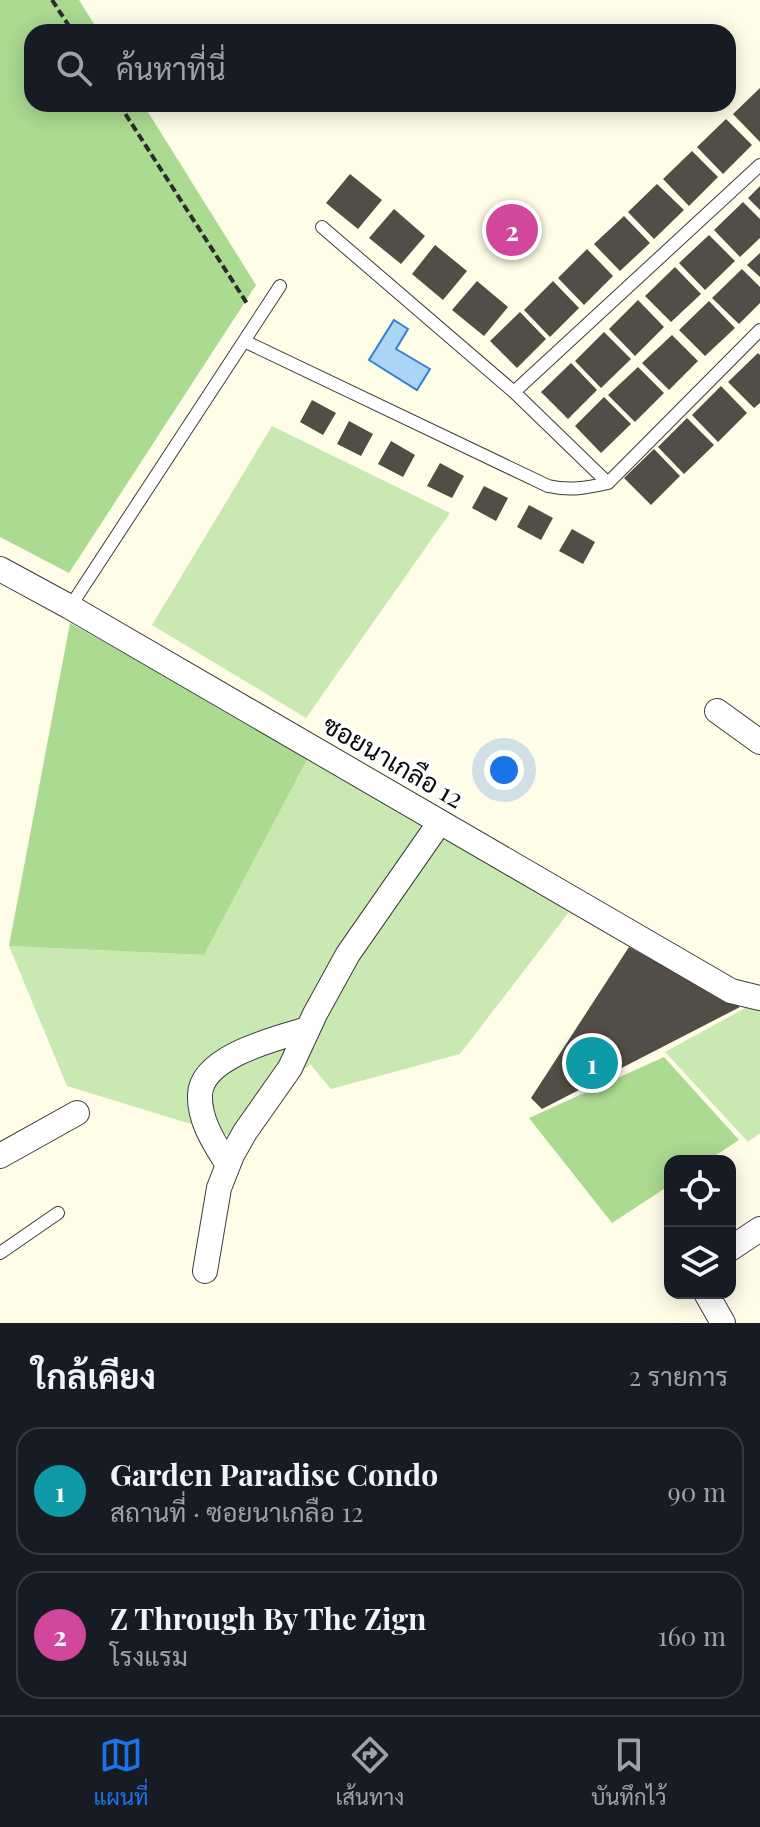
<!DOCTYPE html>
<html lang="th">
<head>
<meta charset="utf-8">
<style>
  :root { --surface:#171b24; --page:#20242c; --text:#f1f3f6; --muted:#9ea1a6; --line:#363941; --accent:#1a73e8 }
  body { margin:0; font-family:"Playfair Display",Sarabun,serif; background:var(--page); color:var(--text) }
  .controls { position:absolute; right:24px; bottom:24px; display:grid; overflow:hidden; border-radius:16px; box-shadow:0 4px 20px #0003 }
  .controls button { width:72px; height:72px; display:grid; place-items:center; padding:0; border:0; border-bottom:2px solid var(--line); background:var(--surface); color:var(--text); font:40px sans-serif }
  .you { position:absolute; left:504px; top:770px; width:28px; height:28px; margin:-20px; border:6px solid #fff; border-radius:50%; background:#1a73e8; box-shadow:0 0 0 12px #1a73e833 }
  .badge { display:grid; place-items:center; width:52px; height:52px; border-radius:50%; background:var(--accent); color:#fff; font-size:26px; font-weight:700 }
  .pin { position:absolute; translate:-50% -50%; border:4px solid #fff; box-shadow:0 2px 8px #0006 }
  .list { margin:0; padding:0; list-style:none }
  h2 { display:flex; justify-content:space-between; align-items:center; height:104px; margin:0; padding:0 32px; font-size:34px }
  h2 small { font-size:26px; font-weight:400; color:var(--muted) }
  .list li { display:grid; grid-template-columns:52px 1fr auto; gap:24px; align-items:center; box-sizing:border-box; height:128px; margin:0 16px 16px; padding:0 16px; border:2px solid var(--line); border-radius:24px }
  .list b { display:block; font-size:30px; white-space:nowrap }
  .list p { margin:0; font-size:26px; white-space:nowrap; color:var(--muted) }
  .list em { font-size:26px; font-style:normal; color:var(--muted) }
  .icon { flex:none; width:44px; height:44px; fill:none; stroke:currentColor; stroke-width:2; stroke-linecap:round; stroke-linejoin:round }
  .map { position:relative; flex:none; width:760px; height:1323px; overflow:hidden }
  .search { position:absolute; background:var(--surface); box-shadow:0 4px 20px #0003; left:24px; right:24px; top:24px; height:88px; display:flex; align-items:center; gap:20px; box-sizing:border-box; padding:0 28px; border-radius:24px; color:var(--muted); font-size:30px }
  .sheet { height:392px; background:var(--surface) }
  nav { display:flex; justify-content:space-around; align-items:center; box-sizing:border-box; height:112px; border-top:2px solid var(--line); background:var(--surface); font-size:22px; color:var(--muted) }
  nav a { display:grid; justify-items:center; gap:4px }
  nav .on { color:var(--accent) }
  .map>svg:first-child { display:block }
  .green { fill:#cae9b2 }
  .forest { fill:#abda91 }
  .water { fill:#acd4f7; stroke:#3283cf; stroke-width:2 }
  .building { fill:#534d47 }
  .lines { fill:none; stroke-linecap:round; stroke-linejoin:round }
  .lane-casing { stroke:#3d3d3d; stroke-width:14 }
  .street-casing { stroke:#3d3d3d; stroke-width:26 }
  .path { stroke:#2c2c2c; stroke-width:4; stroke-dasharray:8 4; stroke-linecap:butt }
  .lane { stroke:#fff; stroke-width:12 }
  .street { stroke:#fff; stroke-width:24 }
  .labels { text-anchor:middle; stroke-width:8; stroke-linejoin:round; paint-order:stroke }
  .street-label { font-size:26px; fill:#0a0a0a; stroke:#fff }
</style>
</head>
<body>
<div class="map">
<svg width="760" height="1323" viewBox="0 0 760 1323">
  <rect width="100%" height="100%" fill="#fffce8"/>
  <path class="green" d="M 272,426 L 450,513 L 306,718 L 152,625 Z
    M 309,756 L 569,912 L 460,1054 L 331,1089 L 310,1064 L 233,1137 L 67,1086 L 9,946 L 204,955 Z
    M 747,1007 L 760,1010 L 760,1133 L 748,1142 L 665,1052 Z"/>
  <path class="forest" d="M 0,0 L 79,0 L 99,32 L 32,32 L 32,104 L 143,104 L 256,285 L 69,573 L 0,537 Z
    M 70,623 L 309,756 L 204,955 L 9,946 Z
    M 664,1057 L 739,1140 L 707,1161 L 670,1161 L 670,1185 L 612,1223 L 529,1118 Z"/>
  <path class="water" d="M 394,320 L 408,329 L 396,349 L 430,369 L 417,390 L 369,360 Z"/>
  <path class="building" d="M 760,88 L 760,142 L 733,114 Z
    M 726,119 L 752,145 L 723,174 L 697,147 Z
    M 692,151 L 718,177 L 689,206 L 663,179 Z
    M 350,174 L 382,200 L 358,229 L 326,203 Z
    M 657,184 L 684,210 L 654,239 L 628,212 Z
    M 760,186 L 760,210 L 748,198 Z
    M 743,202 L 760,219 L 760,238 L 740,257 L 714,230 Z
    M 394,209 L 425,236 L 401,264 L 369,238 Z
    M 624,216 L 650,243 L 620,271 L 594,244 Z
    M 709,235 L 735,261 L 705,290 L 679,263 Z
    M 435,245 L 467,271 L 443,300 L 412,274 Z
    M 587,249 L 613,276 L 584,305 L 558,278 Z
    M 760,253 L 760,277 L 747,265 Z
    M 675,267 L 701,294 L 671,322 L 645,296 Z
    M 742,269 L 760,287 L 760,303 L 739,324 L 712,298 Z
    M 477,281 L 508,307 L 484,336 L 452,310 Z
    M 553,281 L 579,308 L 550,337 L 524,310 Z
    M 638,300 L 664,327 L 635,356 L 609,329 Z
    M 709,301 L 735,328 L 705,356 L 679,330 Z
    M 520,312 L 546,339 L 517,368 L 490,341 Z
    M 604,332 L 631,359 L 601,388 L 575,361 Z
    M 672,335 L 698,361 L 669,390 L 642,363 Z
    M 758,353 L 760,355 L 760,403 L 754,408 L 728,382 Z
    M 571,363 L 597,390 L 568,419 L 541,392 Z
    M 638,367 L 664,393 L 635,422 L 608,395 Z
    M 721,386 L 747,413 L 718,442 L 692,415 Z
    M 604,397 L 631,424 L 601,453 L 575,426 Z
    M 312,400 L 336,413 L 323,435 L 300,422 Z
    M 687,418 L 714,445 L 684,474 L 658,447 Z
    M 349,421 L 373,434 L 361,456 L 337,444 Z
    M 391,441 L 415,455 L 403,477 L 378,464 Z
    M 654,449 L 680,476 L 651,505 L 624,478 Z
    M 440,463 L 464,476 L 452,498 L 427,486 Z
    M 484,486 L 508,498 L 496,521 L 472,508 Z
    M 529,505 L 553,518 L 541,540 L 517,527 Z
    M 572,529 L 595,542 L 583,564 L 559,551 Z
    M 629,947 L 740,1007 L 542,1109 L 531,1098 Z"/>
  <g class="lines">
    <defs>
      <path id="lane" d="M 322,227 L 514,392 L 608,483
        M 244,341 L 548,486 C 570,491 586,488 608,483 L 760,330
        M 514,392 L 760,165
        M 70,607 L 280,286
        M 0,1253 L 58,1213"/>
      <path id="street" d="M 0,569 L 70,607 L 731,991 L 760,998
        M 717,711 L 760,742
        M 0,1156 L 77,1113
        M 228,1165 C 215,1144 199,1121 200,1095 C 201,1056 278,1038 308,1029
        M 730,1249 L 760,1229
        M 205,1271 L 219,1188 L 232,1155 L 245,1132 L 290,1068 L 315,1014 L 348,954 L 440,822
        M 706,1293 L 723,1323"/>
    </defs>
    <use href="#lane" class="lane-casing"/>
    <use href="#street" class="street-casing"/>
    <path class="path" d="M 52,0 L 73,32
      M 119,104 L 248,305"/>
    <use href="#lane" class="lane"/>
    <use href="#street" class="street"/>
  </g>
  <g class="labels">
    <g class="street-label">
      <text transform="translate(393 762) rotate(30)" y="9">ซอยนาเกลือ 12</text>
    </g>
  </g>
</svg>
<div class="controls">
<button><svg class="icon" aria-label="locate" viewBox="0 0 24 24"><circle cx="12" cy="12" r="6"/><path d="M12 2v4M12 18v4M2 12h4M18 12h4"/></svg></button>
<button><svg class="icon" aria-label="layers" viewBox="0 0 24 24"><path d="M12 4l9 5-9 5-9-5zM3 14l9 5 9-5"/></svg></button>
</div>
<div class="you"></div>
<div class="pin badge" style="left:592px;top:1063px;background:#0f9aa8">1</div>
<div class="pin badge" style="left:512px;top:230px;background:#d1479c">2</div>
<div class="search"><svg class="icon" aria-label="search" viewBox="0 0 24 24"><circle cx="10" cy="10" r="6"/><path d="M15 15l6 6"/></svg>ค้นหาที่นี่</div>
</div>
<section class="sheet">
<h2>ใกล้เคียง<small>2 รายการ</small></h2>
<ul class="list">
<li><span class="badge" style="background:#0f9aa8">1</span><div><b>Garden Paradise Condo</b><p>สถานที่ · ซอยนาเกลือ 12</p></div><em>90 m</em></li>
<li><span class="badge" style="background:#d1479c">2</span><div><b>Z Through By The Zign</b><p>โรงแรม</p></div><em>160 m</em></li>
</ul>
</section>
<nav>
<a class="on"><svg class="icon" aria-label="map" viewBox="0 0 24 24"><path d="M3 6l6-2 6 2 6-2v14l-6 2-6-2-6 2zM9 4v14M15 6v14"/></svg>แผนที่</a>
<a><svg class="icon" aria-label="directions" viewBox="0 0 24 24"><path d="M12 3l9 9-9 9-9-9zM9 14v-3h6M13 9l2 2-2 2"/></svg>เส้นทาง</a>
<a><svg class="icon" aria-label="saved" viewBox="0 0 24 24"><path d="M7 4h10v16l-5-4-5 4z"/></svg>บันทึกไว้</a>
</nav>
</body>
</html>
